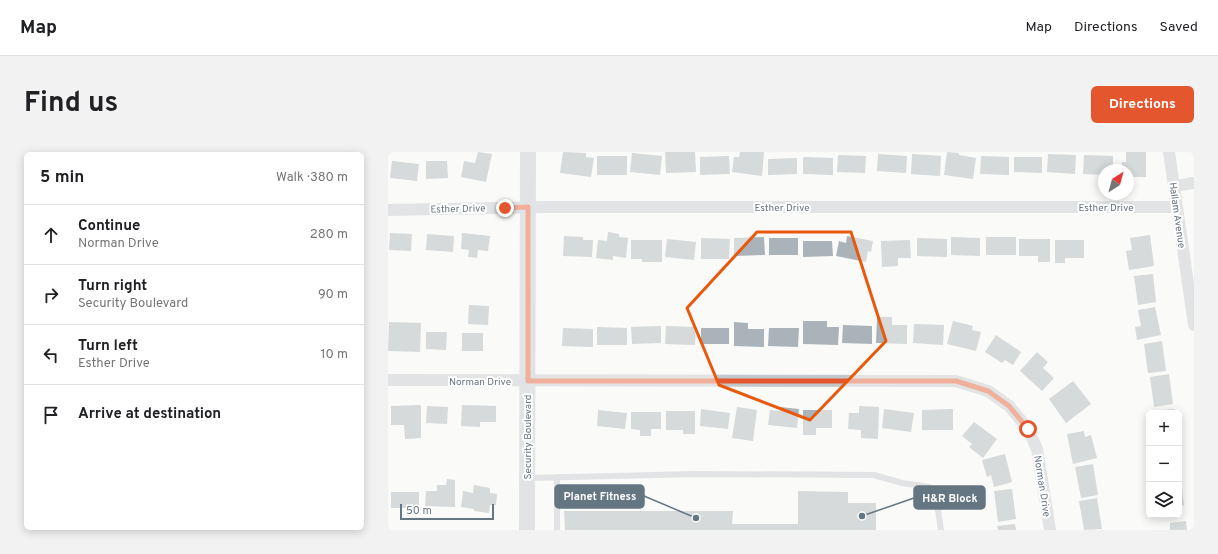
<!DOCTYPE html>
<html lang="en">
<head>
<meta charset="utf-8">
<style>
  :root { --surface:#fff; --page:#f2f2f2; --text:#202124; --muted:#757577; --line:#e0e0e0; --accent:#e4572e }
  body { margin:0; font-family:Overpass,sans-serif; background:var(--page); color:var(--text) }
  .controls { position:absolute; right:12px; bottom:12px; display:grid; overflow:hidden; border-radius:6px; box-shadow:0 2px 10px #0003 }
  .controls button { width:36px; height:36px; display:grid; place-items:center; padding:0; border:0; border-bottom:1px solid var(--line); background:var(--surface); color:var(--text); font:20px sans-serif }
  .compass { position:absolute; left:710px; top:12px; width:36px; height:36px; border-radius:50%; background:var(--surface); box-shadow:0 2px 10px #0003; rotate:36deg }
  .scale { position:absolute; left:12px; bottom:10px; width:94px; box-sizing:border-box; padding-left:4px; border:2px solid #657683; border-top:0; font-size:11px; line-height:14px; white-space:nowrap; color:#657683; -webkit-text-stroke:3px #fff; paint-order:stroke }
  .stop { position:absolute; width:12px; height:12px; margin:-9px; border:3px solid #e4572e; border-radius:50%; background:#fff }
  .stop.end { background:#e4572e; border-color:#fff; box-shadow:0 1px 4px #0008 }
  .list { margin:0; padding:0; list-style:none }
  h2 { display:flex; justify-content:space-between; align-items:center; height:52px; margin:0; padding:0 16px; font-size:17px }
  h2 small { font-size:13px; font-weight:400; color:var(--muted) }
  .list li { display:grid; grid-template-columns:26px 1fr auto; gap:12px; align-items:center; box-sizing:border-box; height:60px; padding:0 16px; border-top:1px solid var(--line) }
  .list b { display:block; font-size:15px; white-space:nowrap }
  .list p { margin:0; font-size:13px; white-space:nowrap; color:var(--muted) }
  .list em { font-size:13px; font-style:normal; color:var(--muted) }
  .icon { flex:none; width:22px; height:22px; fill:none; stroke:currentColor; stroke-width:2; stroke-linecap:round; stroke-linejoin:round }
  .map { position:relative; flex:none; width:806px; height:378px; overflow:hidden; border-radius:6px }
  header { display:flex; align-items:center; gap:24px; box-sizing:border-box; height:56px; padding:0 20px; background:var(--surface); border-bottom:1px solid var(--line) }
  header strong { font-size:19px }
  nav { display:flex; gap:22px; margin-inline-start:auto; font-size:14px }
  .intro { display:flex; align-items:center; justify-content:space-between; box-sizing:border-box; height:96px; padding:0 24px }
  h1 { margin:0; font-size:28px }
  .button { padding:10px 18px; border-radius:6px; background:var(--accent); color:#fff; font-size:14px; font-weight:700 }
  main { display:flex; gap:24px; padding:0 24px }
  aside { flex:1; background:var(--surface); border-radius:6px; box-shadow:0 2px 10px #0003 }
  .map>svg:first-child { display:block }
  .building { fill:#aab3b9 }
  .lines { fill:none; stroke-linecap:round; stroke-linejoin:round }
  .service { stroke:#c3c8cc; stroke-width:6 }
  .minor { stroke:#c3c8cc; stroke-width:12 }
  .tertiary { stroke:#c3c8cc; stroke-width:16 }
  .route { stroke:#e4572e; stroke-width:5 }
  .marked { fill:none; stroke:#e8590c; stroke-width:3; stroke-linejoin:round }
  .labels { text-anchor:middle; stroke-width:4; stroke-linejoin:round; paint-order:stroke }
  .street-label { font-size:10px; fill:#657683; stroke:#fff }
  .leader { fill:none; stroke:#657683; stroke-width:1.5 }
  .callout-dot { fill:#657683; stroke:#fff; stroke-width:1.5 }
  .callout { fill:#657683; stroke:#657683; stroke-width:1.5 }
  .callout-label { font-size:11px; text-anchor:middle; font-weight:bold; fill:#fff }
</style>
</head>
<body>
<header>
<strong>Map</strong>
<nav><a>Map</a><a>Directions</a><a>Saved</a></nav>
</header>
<div class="intro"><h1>Find us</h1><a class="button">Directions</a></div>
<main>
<aside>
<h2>5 min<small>Walk · 380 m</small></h2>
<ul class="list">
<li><svg class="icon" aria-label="ahead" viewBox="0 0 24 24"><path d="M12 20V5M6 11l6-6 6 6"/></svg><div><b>Continue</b><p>Norman Drive</p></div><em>280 m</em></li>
<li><svg class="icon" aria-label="right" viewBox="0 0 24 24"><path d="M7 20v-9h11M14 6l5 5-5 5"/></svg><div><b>Turn right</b><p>Security Boulevard</p></div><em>90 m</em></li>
<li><svg class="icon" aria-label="left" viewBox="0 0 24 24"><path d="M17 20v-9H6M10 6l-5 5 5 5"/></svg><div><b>Turn left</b><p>Esther Drive</p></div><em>10 m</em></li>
<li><svg class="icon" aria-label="arrive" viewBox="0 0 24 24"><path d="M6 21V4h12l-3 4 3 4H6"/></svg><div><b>Arrive at destination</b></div></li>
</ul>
</aside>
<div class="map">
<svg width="806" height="378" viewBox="0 0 806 378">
  <rect width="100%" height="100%" fill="#fafaf8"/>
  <path class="building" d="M 90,0 L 104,2 L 98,30 L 73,25 L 76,9 L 87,11 Z
    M 175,0 L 198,1 L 198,5 L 206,6 L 203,25 L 172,21 Z
    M 277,0 L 307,0 L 308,20 L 278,21 Z
    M 352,0 L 376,0 L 374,24 L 344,20 L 346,5 L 351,5 Z
    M 559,0 L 571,1 L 571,3 L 588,6 L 585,27 L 556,23 Z
    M 738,0 L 758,0 L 758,25 L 740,25 L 740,18 L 734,18 L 734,10 L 738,10 Z
    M 244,1 L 274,4 L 272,23 L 242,20 Z
    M 490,2 L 519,4 L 518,21 L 489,19 Z
    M 524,2 L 553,4 L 552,24 L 523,22 Z
    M 660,2 L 688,3 L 687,22 L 659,20 Z
    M 450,3 L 478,4 L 477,21 L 449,20 Z
    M 696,3 L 725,4 L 725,18 L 716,18 L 716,23 L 695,22 Z
    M 209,4 L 239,4 L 239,23 L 209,23 Z
    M 341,4 L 342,22 L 312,23 L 312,5 Z
    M 593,4 L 621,5 L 621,23 L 592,22 Z
    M 415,5 L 445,6 L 445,23 L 415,22 Z
    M 626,5 L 654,5 L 654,21 L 626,20 Z
    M 409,6 L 409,22 L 380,23 L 380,7 Z
    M 4,9 L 31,12 L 29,29 L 2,26 Z
    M 38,9 L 59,9 L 60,26 L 38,27 Z
    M 220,80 L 231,82 L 231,85 L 240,86 L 238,106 L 225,104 L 225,108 L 208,106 L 210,88 L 219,89 Z
    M 2,81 L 24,82 L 23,99 L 1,98 Z
    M 74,81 L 102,84 L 100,99 L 90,98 L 89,106 L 80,105 L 81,98 L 73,97 Z
    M 39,82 L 66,84 L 65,100 L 38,98 Z
    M 762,83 L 766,114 L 741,118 L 738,99 L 744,98 L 742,86 Z
    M 176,84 L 195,85 L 195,88 L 205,88 L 204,105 L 175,104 Z
    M 459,84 L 485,89 L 483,100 L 480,99 L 478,110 L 448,104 L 451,89 L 458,91 Z
    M 376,85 L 377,103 L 346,104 L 346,86 Z
    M 563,85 L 592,86 L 592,104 L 563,103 Z
    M 598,85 L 628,85 L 628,103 L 598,103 Z
    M 313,86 L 342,87 L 341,107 L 313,107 Z
    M 381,86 L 410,86 L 410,103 L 381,103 Z
    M 529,86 L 559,87 L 559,105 L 529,104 Z
    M 279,87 L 308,90 L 306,108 L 277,105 Z
    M 631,87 L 662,87 L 662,110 L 650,110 L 650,104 L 631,104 Z
    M 243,88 L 274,88 L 274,110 L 254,110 L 254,107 L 243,107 Z
    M 522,88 L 523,106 L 510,106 L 510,114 L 494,115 L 493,89 Z
    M 667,88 L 696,88 L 696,106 L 677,106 L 677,111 L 667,111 Z
    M 415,89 L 444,89 L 445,104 L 415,105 Z
    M 765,122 L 768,150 L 750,153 L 746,124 Z
    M 81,153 L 101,154 L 100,173 L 80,172 Z
    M 767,155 L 773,183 L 749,188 L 747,175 L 753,174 L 750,158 Z
    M 489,165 L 504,165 L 504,173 L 519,173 L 519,192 L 488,191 Z
    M 415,169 L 439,169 L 439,175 L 451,175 L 450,193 L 415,192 Z
    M 565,169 L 585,174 L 584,178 L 593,180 L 588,199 L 559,192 Z
    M 1,170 L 33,171 L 32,200 L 0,199 Z
    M 346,170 L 360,171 L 360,177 L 376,177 L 376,195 L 346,194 Z
    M 526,172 L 556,173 L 555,193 L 525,191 Z
    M 455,173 L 484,174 L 484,192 L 454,191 Z
    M 273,174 L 273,191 L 244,192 L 243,175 Z
    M 278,174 L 308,175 L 307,193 L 277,192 Z
    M 209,175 L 239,176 L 239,193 L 209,193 Z
    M 175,176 L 205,177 L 205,195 L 174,194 Z
    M 313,176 L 341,176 L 341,192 L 313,192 Z
    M 381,176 L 411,176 L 410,195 L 380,194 Z
    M 38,180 L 59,180 L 58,198 L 38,197 Z
    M 74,181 L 95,181 L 95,199 L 74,199 Z
    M 608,183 L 633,200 L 625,213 L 617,208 L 614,211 L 597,200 Z
    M 774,189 L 778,219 L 760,221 L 756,192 Z
    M 649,200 L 660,210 L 655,216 L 666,226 L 654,239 L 632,219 Z
    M 781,222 L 785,252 L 766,255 L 762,225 Z
    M 685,229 L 703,252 L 678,271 L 661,247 Z
    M 33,253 L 33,286 L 17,287 L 16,273 L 3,273 L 3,254 Z
    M 74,253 L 108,254 L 108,270 L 92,270 L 92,275 L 73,274 Z
    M 39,254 L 60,255 L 59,272 L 38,271 Z
    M 471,254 L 491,255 L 490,287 L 473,286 L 473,278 L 460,277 L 461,261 L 471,261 Z
    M 349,255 L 369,258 L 365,289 L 344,286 Z
    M 392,255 L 411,257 L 409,276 L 380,273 L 382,258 L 392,259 Z
    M 313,257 L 342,261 L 340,277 L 312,274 Z
    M 496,257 L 526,261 L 523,280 L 494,276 Z
    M 565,257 L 565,278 L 534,278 L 534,258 Z
    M 786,257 L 786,261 L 769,261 L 768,259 Z
    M 210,258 L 239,261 L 237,277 L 209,274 Z
    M 415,258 L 444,258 L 444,276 L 428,276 L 428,283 L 415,283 Z
    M 278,259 L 307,259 L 307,282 L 295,282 L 295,278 L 278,278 Z
    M 243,260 L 273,260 L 273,277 L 263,277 L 263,284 L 252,284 L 252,278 L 243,277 Z
    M 586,270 L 609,287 L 595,306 L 581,295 L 584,292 L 574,284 Z
    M 696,279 L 697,285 L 703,283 L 709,306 L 685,312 L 679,282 Z
    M 617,302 L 624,330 L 606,335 L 603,323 L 599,325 L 594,308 Z
    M 791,302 L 792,302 L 794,320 L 791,320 Z
    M 705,312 L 710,343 L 693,346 L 687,315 Z
    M 791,324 L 792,324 L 796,353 L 791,354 Z
    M 59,327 L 67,328 L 67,355 L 37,354 L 38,339 L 49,339 L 49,333 L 58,333 Z
    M 86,333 L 102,336 L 102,341 L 109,342 L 108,353 L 102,353 L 101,361 L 86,359 L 86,357 L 73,355 L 75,339 L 85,341 Z
    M 624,337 L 628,367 L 610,370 L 606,339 Z
    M 410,339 L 460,340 L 460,351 L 488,351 L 488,378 L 177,378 L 176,359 L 345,359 L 344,372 L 410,372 Z
    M 3,340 L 31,340 L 31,356 L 3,356 Z
    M 709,346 L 714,377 L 696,378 L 691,349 Z
    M 798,369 L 799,378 L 782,378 L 782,371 Z
    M 627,372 L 628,378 L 610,378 L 609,374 Z"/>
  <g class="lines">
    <path class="service" d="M 140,326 L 309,322 L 486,323 L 514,331 L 541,335 L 548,344 L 553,378
      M 169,378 L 169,325"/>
    <path class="minor" d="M 781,0 L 806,173
      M 786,34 L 806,31
      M 0,58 L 157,55 L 789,55
      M 0,228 L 568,229 L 600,239 L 621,254 L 640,277 L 649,297 L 662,378"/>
    <path class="tertiary" d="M 139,378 L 140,0"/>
  </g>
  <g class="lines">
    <path class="route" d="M 117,56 L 140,55 L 140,229 L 568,229 L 600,239 L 621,254 L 640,277"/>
  </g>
  <path d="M0 0H806V378H0ZM 369,80 L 463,80 L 498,189 L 422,268 L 331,233 L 299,156 Z" fill="#fafaf8" fill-opacity=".55" fill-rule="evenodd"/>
  <path class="marked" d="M 369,80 L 463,80 L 498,189 L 422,268 L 331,233 L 299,156 Z"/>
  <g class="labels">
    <g class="street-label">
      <text x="394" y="59">Esther Drive</text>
      <text x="718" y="59">Esther Drive</text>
      <text transform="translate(70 56) rotate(-1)" y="4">Esther Drive</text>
      <text transform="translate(790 63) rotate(82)" y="4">Hallam Avenue</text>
      <text x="92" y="233">Norman Drive</text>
      <text transform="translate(139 285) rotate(-90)" y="4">Security Boulevard</text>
      <text transform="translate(655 334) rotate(81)" y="4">Norman Drive</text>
    </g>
  </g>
  <path class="leader" d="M308 366L256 344M474 364L526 346"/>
  <g class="callout-dot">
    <circle cx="308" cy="366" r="4"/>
    <circle cx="474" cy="364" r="4"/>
  </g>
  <g class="callout">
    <rect x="167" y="333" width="89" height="23" rx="4"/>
    <rect x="526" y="334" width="71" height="23" rx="4"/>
  </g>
  <g class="callout-label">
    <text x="212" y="348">Planet Fitness</text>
    <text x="562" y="350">H&amp;R Block</text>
  </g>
</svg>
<div class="controls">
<button>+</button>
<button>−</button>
<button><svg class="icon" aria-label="layers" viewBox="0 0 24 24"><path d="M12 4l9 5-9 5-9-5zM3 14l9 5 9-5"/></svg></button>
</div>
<svg class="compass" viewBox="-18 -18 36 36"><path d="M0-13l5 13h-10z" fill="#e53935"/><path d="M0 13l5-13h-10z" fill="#757577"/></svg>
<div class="scale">50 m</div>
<div class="stop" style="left:640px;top:277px"></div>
<div class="stop end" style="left:117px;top:56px"></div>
</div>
</main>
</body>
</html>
